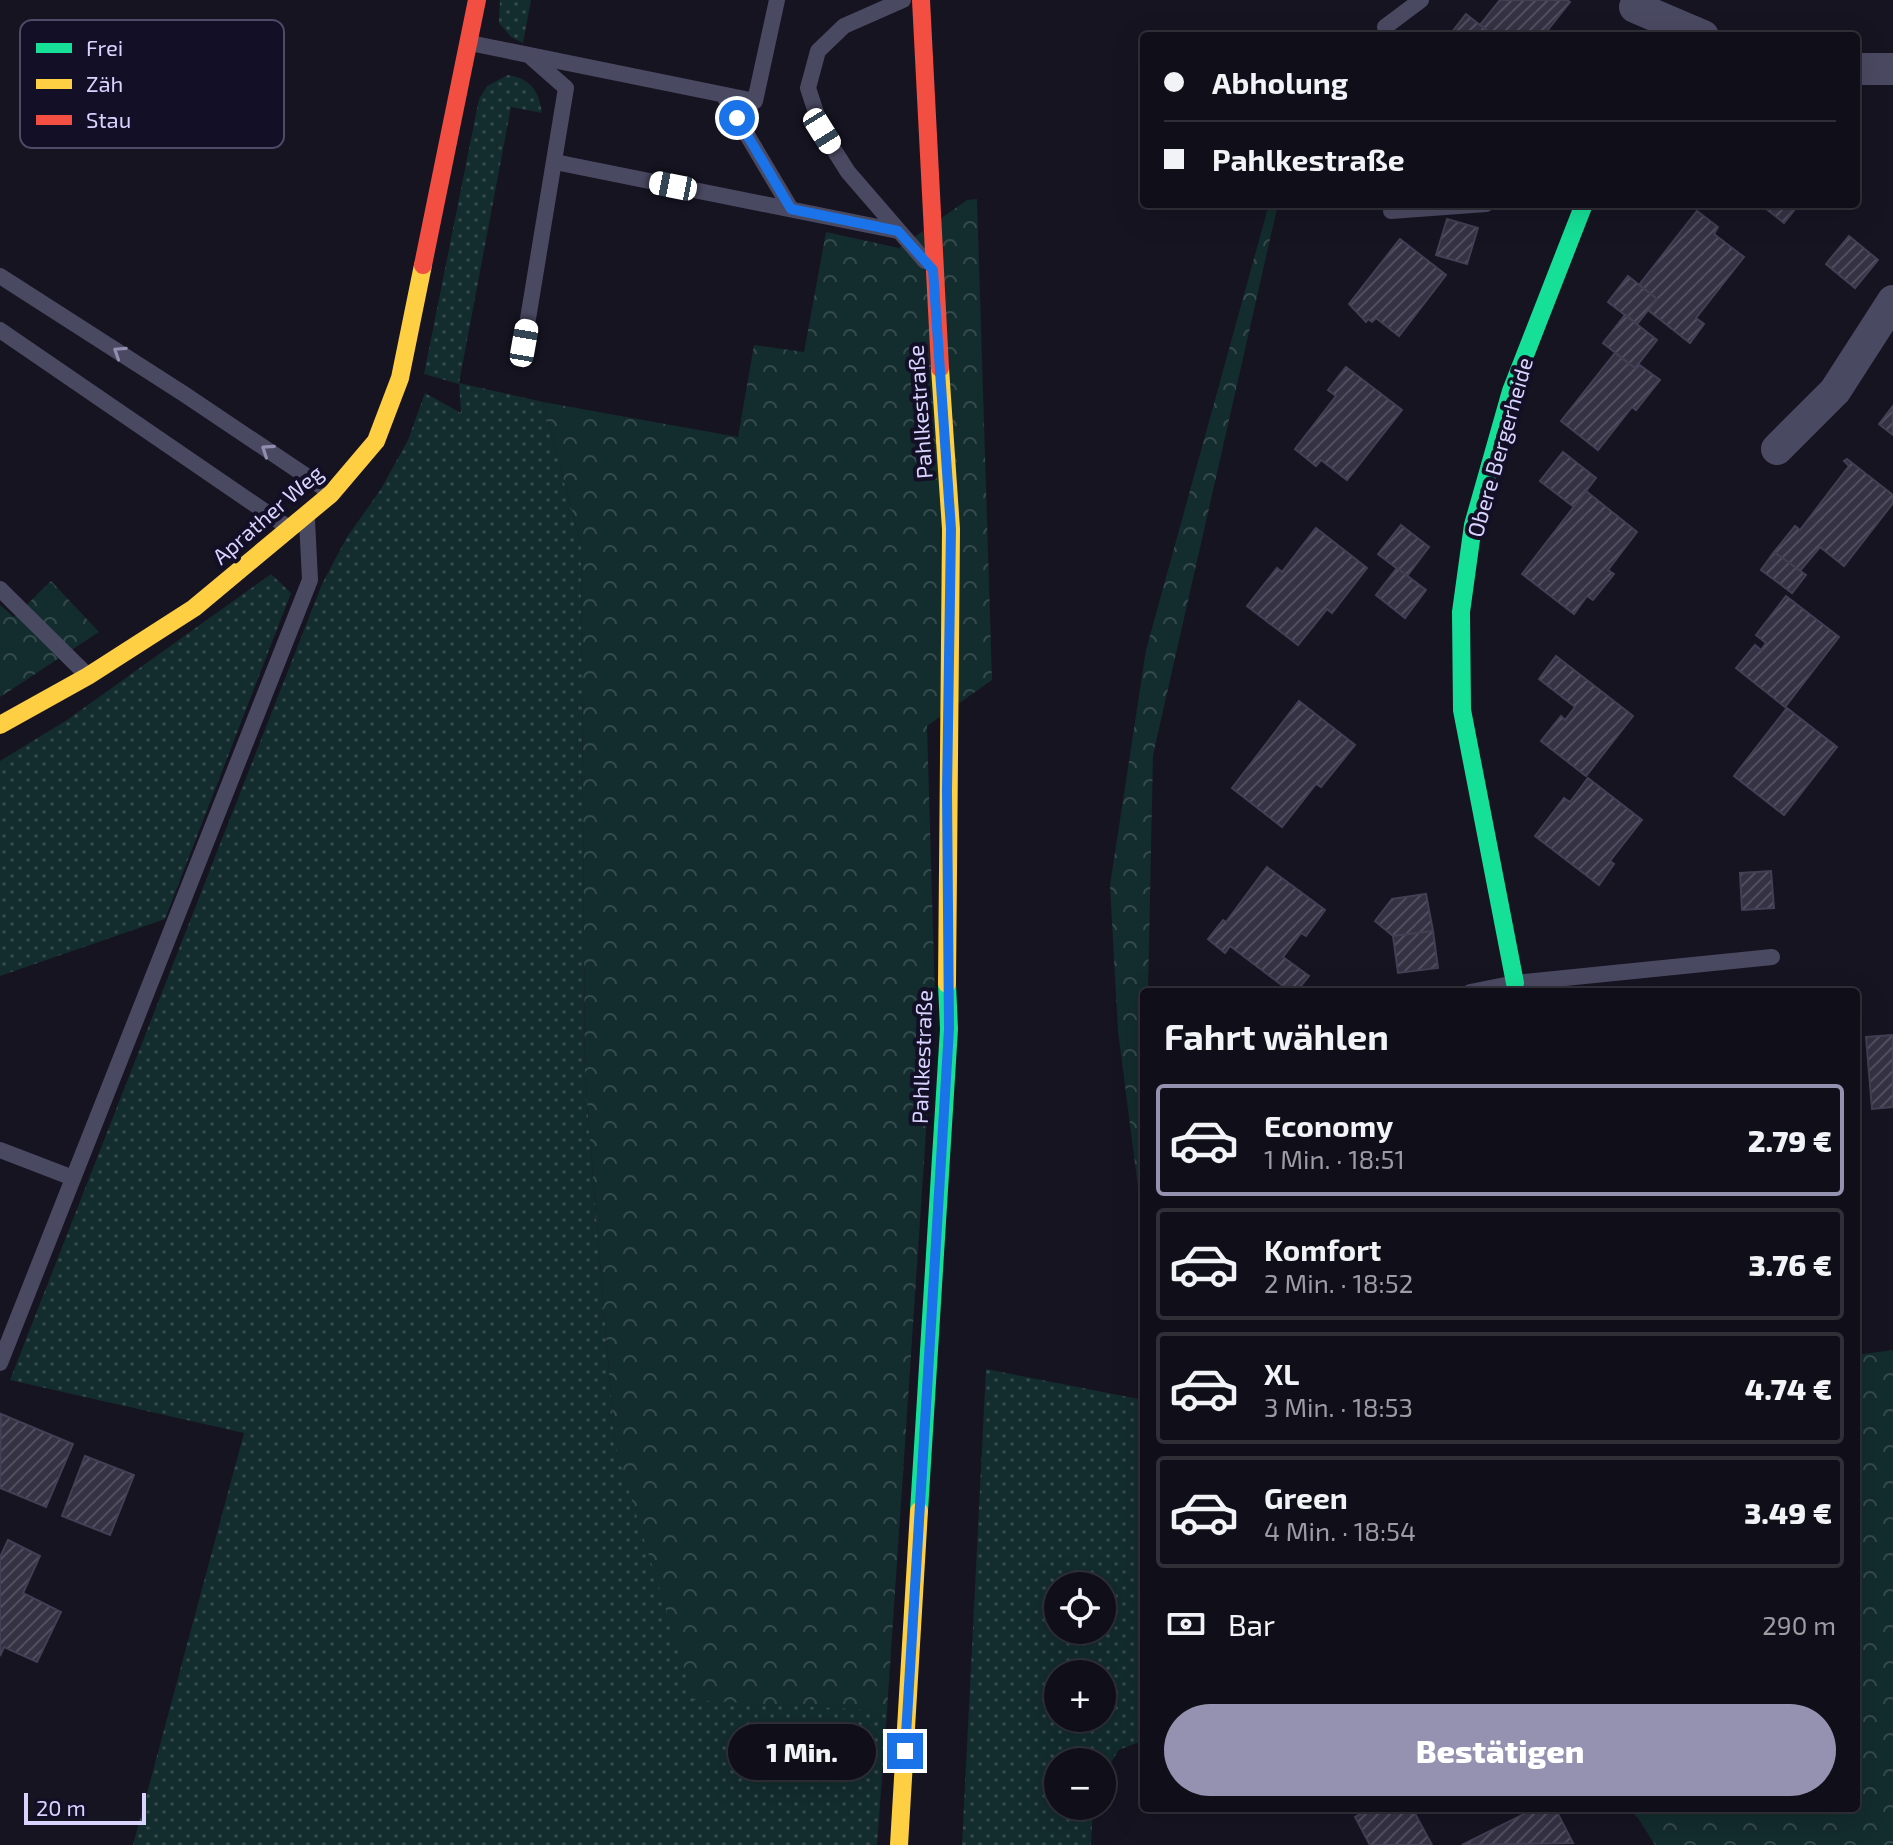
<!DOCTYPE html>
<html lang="de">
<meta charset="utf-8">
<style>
:root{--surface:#100f19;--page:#191822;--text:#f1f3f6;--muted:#9c9ca2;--line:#302f38;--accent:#9591b1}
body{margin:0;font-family:"Exo 2",sans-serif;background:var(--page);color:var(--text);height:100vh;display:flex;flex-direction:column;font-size:30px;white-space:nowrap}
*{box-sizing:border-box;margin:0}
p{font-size:26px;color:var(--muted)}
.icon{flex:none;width:44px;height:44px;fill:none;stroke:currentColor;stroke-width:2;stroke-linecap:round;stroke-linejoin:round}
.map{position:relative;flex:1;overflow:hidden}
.drawer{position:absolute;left:1140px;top:988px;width:720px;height:824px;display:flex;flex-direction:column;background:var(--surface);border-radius:8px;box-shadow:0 8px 32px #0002,0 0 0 2px var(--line)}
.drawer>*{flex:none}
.guide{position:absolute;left:1140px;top:32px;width:720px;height:176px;border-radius:8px;box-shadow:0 8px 32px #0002,0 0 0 2px var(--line);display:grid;align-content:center;height:176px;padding:0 24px;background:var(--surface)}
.fabs{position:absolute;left:1044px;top:1572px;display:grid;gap:16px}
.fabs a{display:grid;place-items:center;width:72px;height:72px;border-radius:50%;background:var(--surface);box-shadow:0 8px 32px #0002,0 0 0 2px var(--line);font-size:40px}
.scale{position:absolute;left:24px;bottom:20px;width:122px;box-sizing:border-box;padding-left:8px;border:4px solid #d9d4ff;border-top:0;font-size:22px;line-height:28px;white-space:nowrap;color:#d9d4ff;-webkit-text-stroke:6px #130f26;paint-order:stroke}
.end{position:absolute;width:36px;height:36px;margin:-18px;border:10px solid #1a73e8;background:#fff;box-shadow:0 0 0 4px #fff}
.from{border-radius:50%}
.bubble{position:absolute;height:56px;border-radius:28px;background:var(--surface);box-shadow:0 8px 32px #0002,0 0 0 2px var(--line);font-size:26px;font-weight:800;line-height:56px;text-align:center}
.car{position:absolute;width:24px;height:48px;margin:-24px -12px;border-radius:10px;box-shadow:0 0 6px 2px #0007;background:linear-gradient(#fff 24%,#345 0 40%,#fff 0 76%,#345 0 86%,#fff 0)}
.guide b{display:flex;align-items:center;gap:28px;height:76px;font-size:30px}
.guide b+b{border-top:2px solid var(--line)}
.guide i{width:20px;height:20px;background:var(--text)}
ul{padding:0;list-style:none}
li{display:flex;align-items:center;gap:24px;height:112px;margin:0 16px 12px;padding:0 8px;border:4px solid var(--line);border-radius:8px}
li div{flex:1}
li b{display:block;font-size:30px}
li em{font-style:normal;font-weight:800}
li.current{border-color:var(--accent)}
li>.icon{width:72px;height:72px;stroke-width:1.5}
h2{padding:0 24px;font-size:36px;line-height:96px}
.pay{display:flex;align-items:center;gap:20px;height:88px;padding:0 24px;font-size:30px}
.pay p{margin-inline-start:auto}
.button{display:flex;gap:16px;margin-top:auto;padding:16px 24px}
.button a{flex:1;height:92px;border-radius:48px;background:var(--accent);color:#fff;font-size:32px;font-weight:800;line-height:92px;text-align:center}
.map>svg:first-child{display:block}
.grass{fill:url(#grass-dots);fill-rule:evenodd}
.forest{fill:url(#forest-crowns)}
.building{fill:url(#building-hatch);stroke:#433f54;stroke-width:2}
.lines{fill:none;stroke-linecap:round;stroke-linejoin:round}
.lane{stroke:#4a4962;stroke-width:16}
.street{stroke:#4a4962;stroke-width:32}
.fast{stroke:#16e098;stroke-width:18}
.slow{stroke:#ffcf43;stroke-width:18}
.jam{stroke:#f24e42;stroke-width:18}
.oneway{stroke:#928eb0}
.route{stroke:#1a73e8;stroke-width:10}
.labels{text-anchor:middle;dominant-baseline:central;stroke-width:8;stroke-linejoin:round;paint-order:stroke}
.street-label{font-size:22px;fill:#d9d4ff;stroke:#130f26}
.key{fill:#130f26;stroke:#4e4a67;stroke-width:2}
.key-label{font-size:22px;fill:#d9d4ff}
</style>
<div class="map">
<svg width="1893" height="1845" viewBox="0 0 1893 1845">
<defs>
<pattern id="grass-dots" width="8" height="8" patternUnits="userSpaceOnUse" patternTransform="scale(2)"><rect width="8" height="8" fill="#132c2d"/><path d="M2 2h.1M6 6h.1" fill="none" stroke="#354a4c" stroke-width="1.8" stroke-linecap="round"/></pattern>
<pattern id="forest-crowns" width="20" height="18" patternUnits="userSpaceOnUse" patternTransform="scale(2)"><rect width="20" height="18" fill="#132c2d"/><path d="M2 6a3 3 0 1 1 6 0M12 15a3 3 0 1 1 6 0" fill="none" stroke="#354a4c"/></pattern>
<pattern id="building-hatch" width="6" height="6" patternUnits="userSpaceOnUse" patternTransform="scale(2)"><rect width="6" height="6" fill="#343243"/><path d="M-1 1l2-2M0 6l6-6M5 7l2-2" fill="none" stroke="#514f5f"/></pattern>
</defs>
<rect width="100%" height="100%" fill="#161421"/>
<g class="grass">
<path d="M500,0H531L523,43L511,37L499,23Z"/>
<path d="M508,75C531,79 539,91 542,113L511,107L459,383L543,402L581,545L585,1077L615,1446L887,1711L877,1845H133L244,1433L10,1380L322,584L347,537L381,489L408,440L425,393L461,413L459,384L424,374L479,99L487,86Z"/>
<path d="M271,574L291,593L165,919L0,976V761L67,720Z"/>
<path d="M986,1369L1144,1400V1740L1119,1750L1102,1776V1762H1058V1806H1093L1091,1845H962ZM1058,1586H1102V1630H1058ZM1102,1674V1718H1058V1674Z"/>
</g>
<g class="forest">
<path d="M977,199L992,680L927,726L935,998L887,1711L694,1700L615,1446L585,1077L581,545L543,402L738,437L754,345L804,352L826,232L899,248L967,200Z"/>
<path d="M1269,204H1278L1153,755L1148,992H1144V1234L1118,1031L1110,885L1146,650Z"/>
<path d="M51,581L99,632L0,697V605L14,617Z"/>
<path d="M1893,1350V1845H1655L1638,1818L1627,1808H1856V1355Z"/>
</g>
<g class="building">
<path d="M1500,0H1567L1570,2L1543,36H1494L1480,25Z"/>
<path d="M1466,14L1494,36H1449Z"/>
<path d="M1760,204H1799L1784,223Z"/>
<path d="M1697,211L1718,227L1714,234L1744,257L1696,318L1704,324L1690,343L1648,310L1657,299L1639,285Z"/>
<path d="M1447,219L1478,228L1467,264L1436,255Z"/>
<path d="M1849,236L1878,260L1855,288L1826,264Z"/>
<path d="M1400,239L1446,275L1399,336L1376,318L1372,322L1368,319L1366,322L1349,304Z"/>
<path d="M1628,276L1657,299L1637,324L1608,302Z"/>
<path d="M1625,315L1657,340L1635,368L1603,343Z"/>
<path d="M1615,353L1635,368L1638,364L1660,380L1636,410L1632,407L1598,450L1561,421Z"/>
<path d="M1346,367L1402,410L1347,480L1321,460L1316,466L1295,449L1336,396L1328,390Z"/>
<path d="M1893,406V435L1879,424Z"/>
<path d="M1563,452L1596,478L1574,507L1540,481Z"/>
<path d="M1847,459L1893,495V503L1844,566L1820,547L1800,571L1774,552L1795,526L1800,530L1849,466L1844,461Z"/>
<path d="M1586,491L1637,532L1608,570L1614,574L1593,600L1587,596L1574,614L1522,574Z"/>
<path d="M1401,525L1429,547L1407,576L1378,554Z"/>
<path d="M1316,528L1367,568L1332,613L1327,609L1298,645L1247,606L1277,568L1282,572Z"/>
<path d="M1774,552L1806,575L1792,593L1761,570Z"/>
<path d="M1397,568L1426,590L1405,618L1376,595Z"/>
<path d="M1786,596L1839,637L1785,707L1736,668L1755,645L1761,650L1766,643L1756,635Z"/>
<path d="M1556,656L1633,716L1586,776L1541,741L1561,716L1565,720L1575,707L1539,679Z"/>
<path d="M1299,701L1355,745L1321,787L1316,784L1282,827L1232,788Z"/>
<path d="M1787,708L1837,747L1784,815L1734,776Z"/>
<path d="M1588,778L1642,820L1610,861L1614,864L1599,885L1535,836L1564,798L1570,802Z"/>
<path d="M1267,867L1325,910L1306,936L1301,933L1283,957L1309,976L1296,992H1291L1230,946L1225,953L1208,939L1223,920L1226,922Z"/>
<path d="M1771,871L1774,908L1742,910L1740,873Z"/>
<path d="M1426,894L1433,931L1393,936L1375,921L1392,899Z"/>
<path d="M1433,931L1438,968L1398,973L1393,936Z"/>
<path d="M1893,1035V1107L1872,1109L1866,1037Z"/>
<path d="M1,1414L73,1444L46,1507L0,1488Z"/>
<path d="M85,1456L134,1475L110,1535L62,1516Z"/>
<path d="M8,1540L40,1556L23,1593L61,1612L37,1662L4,1647L0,1656V1557Z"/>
<path d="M1372,1808H1412L1432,1845H1370L1355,1817Z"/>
<path d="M1536,1808H1555L1573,1843L1462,1845Z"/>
</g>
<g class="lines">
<g class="lane">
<path d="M903,0L844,26L818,51L808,88L822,131L848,172L925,261"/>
<path d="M1385,27L1421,0"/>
<path d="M470,43L755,101L777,0"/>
<path d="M724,96L791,209"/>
<path d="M555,162L898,231"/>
<path d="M1391,211L1486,204"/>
<path d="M0,276L184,394L330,492"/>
<path d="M0,330L289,528"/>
<path d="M524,343L566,88L532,58"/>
<path d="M0,589L87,675"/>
<path d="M1470,992L1515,983L1772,957"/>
<path d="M0,1150L73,1178"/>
<path d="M0,1363L310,580L307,520"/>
</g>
<g class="street">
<path d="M1635,7L1703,36"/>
<path d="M1856,69H1893"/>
<path d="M1777,449L1835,391L1893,301"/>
</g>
<g class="fast">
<path d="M1515,983L1462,710L1461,612L1473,525L1511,391L1584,204"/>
<path d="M919,1511L949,1029L947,984"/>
</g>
<g class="slow">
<path d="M940,368L951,529L947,984"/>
<path d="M0,725L88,676L194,608L331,494L376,441L400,378L423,265"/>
<path d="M899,1845L919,1511"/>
</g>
<g class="jam">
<path d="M921,0L940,368"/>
<path d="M423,265L477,0"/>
</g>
</g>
<defs><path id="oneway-chevron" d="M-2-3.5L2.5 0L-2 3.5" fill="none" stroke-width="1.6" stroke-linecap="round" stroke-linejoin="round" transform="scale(2)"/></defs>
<g class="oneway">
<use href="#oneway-chevron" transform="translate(119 352) rotate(-147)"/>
<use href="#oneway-chevron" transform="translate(267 450) rotate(-146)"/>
</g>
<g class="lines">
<path class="route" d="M737,118L791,209L898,231L933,270L951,529L947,791L949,1029L905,1751"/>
</g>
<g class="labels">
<g class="street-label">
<text transform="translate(919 412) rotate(-94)">Pahlkestraße</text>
<text transform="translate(1499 447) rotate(-74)">Obere Bergerheide</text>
<text transform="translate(267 514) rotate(-41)">Aprather Weg</text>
<text transform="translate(921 1057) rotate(-88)">Pahlkestraße</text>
</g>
</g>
<rect x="20" y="20" width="264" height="128" rx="12" class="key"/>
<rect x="36" y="43" width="36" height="10" fill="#16e098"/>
<rect x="36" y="79" width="36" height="10" fill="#ffcf43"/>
<rect x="36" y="115" width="36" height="10" fill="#f24e42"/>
<g class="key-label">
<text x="86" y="56">Frei</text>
<text x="86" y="92">Zäh</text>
<text x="86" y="128">Stau</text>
</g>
</svg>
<div class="fabs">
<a><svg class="icon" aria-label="locate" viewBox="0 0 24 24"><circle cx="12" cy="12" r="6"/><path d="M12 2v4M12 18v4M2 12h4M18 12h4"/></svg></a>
<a>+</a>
<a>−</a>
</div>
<div class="scale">20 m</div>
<i class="end from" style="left:737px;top:118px"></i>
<i class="end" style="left:905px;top:1751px"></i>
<div class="bubble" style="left:728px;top:1724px;width:148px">1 Min.</div>
<i class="car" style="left:822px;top:131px;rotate:148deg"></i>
<i class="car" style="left:673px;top:186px;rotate:281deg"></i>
<i class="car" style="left:524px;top:343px;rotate:10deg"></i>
<div class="guide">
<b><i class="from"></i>Abholung</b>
<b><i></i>Pahlkestraße</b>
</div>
<section class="drawer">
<h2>Fahrt wählen</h2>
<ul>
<li class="current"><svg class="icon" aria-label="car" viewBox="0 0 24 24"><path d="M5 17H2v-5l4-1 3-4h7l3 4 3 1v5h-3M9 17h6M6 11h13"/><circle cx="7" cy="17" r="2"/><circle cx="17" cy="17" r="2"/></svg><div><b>Economy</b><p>1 Min. · 18:51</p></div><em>2.79 €</em></li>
<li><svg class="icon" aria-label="car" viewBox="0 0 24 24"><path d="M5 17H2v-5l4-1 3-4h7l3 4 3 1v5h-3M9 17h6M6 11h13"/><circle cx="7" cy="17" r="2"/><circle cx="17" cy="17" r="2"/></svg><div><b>Komfort</b><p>2 Min. · 18:52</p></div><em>3.76 €</em></li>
<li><svg class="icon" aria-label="car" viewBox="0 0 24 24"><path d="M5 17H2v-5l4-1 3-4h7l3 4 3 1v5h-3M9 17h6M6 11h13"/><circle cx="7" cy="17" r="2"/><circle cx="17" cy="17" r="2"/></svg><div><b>XL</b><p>3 Min. · 18:53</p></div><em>4.74 €</em></li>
<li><svg class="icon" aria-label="car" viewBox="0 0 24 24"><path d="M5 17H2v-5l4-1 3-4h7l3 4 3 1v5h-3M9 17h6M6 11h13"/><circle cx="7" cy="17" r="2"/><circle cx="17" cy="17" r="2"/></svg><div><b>Green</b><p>4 Min. · 18:54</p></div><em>3.49 €</em></li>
</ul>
<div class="pay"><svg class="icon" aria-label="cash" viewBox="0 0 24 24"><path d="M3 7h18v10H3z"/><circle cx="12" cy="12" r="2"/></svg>Bar<p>290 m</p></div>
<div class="button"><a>Bestätigen</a></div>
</section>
</div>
